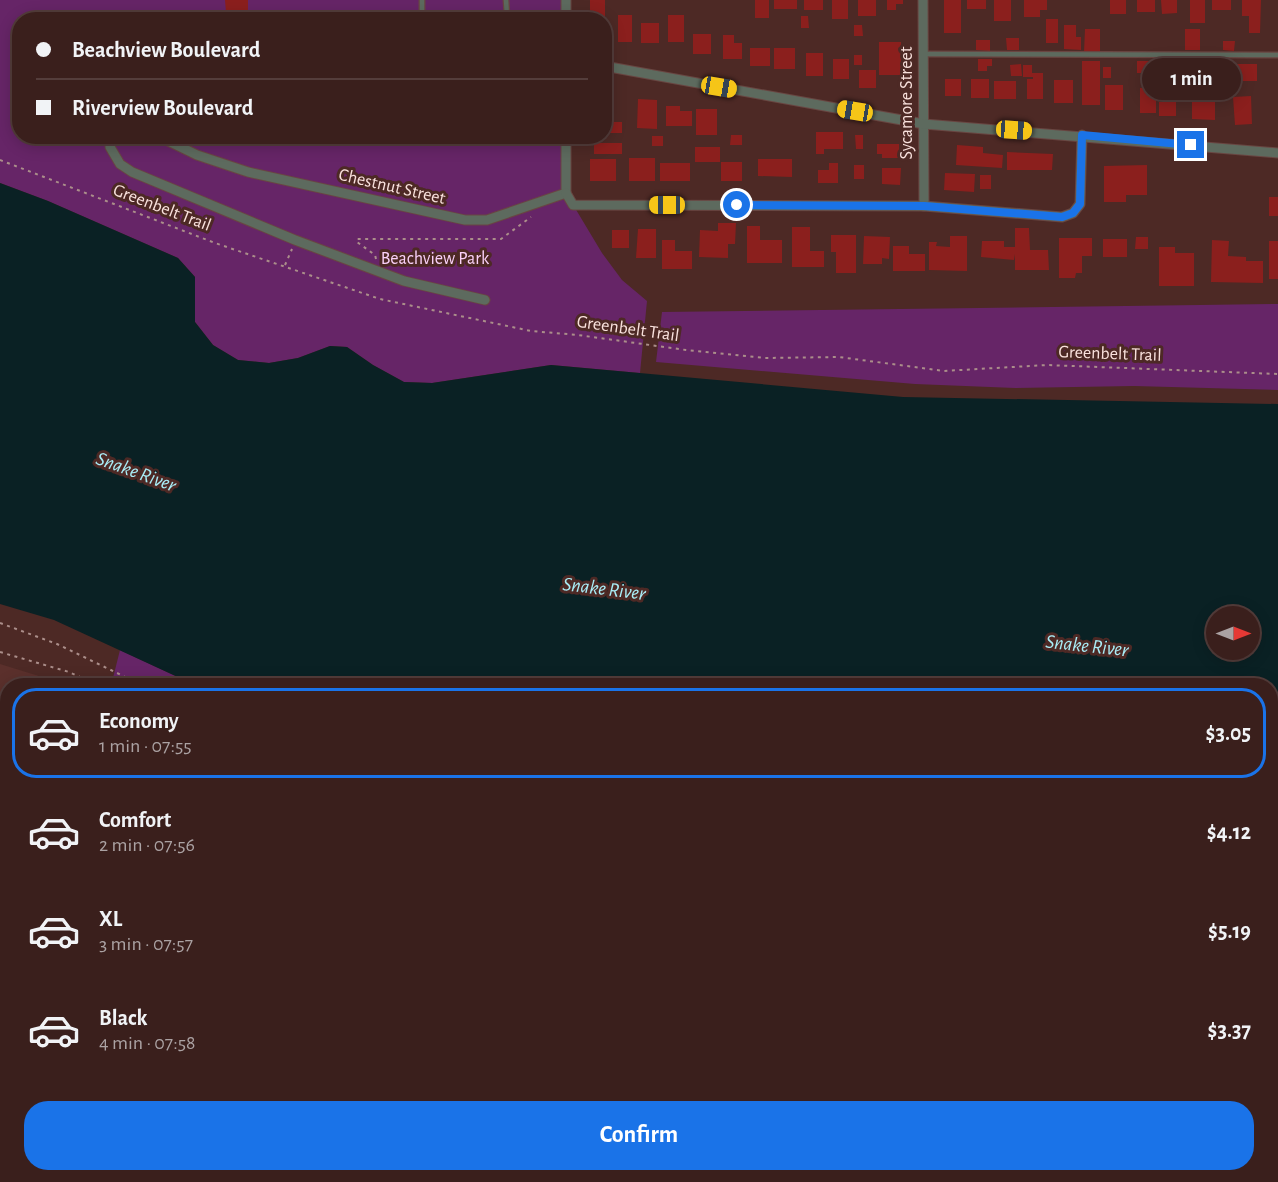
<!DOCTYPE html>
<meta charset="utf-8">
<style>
:root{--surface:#3a1f1c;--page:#412725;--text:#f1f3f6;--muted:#aba2a3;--line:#543d3b;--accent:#1a73e8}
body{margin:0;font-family:"Alegreya Sans",sans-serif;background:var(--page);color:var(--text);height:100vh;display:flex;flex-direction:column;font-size:22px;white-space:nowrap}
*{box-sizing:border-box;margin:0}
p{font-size:20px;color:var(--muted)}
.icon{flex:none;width:33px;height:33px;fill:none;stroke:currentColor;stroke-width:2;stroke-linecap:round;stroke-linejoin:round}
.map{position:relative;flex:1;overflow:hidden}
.drawer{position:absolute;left:0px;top:678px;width:1278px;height:504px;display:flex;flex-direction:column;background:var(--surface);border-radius:24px 24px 0 0;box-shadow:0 3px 15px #0003,0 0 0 2px var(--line)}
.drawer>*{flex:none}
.hud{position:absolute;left:12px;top:12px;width:600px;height:132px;border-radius:24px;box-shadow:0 3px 15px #0003,0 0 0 2px var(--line);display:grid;align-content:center;height:132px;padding:0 24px;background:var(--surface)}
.needle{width:39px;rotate:90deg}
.fabs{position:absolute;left:1206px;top:606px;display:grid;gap:12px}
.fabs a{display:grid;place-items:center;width:54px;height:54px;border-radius:50%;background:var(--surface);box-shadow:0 3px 15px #0003,0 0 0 2px var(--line);font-size:30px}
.end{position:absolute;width:27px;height:27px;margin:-14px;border:8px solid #1a73e8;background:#fff;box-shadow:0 0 0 3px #fff}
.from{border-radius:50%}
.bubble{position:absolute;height:42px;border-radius:21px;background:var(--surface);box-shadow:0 3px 15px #0003,0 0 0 2px var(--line);font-size:20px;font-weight:600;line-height:42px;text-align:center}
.car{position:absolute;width:18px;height:36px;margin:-18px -9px;border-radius:8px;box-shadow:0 0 4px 2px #0007;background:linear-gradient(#f5c518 24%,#345 0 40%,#f5c518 0 76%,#345 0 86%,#f5c518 0)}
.hud b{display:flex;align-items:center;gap:21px;height:57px;font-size:22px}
.hud b+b{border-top:2px solid var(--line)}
.hud i{width:15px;height:15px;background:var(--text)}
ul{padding:10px 0 0;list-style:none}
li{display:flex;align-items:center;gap:18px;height:90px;margin:0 12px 9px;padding:0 12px;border:3px solid transparent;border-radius:24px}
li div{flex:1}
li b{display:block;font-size:22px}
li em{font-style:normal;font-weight:600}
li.current{border-color:var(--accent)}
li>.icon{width:54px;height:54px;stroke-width:1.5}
.cta{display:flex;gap:12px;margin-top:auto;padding:12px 24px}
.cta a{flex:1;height:69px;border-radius:24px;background:var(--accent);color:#fff;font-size:24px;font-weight:600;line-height:69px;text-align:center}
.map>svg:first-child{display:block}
.built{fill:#5b302c}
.green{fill:#662567}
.water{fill:#0a2124;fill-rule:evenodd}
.building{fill:#8b1f1d}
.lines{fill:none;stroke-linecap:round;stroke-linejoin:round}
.service-casing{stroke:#694642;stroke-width:7}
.minor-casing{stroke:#694642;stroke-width:11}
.secondary-casing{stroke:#694642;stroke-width:16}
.path{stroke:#ab8e8a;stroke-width:2;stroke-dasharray:3 4.5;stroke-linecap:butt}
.service{stroke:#5d6a5e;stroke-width:4.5}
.minor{stroke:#5d6a5e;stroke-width:9}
.secondary{stroke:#738875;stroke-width:14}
.route{stroke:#1a73e8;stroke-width:8}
.labels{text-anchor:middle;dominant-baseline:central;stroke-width:6;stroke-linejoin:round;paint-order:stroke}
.street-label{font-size:18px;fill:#f9e1dd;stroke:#4d2925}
.park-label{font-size:18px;fill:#fad1f9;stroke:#4d2925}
.water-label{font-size:20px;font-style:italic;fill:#a9eef7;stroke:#4d2925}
</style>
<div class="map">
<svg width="1278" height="1182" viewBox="0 0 1278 1182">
<rect width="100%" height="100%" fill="#4d2925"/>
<g class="built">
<path d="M0,664L68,685L8,686L7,915H0Z"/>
<path d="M1270,996H1278V1153H1271Z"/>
</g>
<g class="green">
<path d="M0,0H566V20H20V136L566,137V193L602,253L622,280L647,301L640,373L551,365L432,383L404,382L373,365L347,347L330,346L298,358L269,363L238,360L213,345L195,322V277L178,258L48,201L0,183Z"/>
<path d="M1278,304V390L1134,386L1015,388L915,384L656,362L662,312Z"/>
<path d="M120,650L195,685L111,686Z"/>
<path d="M1271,812H1278V983L1270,982Z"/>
<path d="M0,826L7,828V913L0,911Z"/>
</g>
<path class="water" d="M0,183L48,201L178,258L195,277V322L213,345L238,360L269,363L298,358L330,346L347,347L373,365L404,382L432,383L551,365L903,397L1278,404V812H1271L1270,686L195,685L54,620L0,604ZM1216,616H1250V650H1216Z"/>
<g class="building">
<path d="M225,0H248V12H226Z"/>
<rect x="590" y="0" width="15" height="18"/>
<rect x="755" y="0" width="14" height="18"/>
<rect x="774" y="0" width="23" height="9"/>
<rect x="804" y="0" width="19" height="10"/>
<rect x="832" y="0" width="16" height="19"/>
<rect x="858" y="0" width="18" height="16"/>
<path d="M887,0H903V4H896V10H887Z"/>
<rect x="944" y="0" width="17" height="33"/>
<rect x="967" y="0" width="19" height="9"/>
<rect x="994" y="0" width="17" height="21"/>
<path d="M1024,0H1047V10H1040V17H1024Z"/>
<rect x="1110" y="0" width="16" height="14"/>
<rect x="1137" y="0" width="18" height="12"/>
<path d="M1161,0H1177V13L1162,14Z"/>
<rect x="1190" y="0" width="15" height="23"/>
<rect x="1212" y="0" width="19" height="10"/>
<path d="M1242,0H1261L1260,33H1249V16H1242Z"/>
<rect x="618" y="15" width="14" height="27"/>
<rect x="668" y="15" width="16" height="27"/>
<path d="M801,16H808L809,28H801Z"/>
<rect x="1046" y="19" width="12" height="24"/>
<rect x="641" y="23" width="18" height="20"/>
<path d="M854,25H862L863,36H854Z"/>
<path d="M1064,25H1076V37H1081V50L1064,49Z"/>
<path d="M1085,29H1100V52H1084Z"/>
<rect x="1185" y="29" width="15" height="21"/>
<rect x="693" y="34" width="18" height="20"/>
<path d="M723,35H734V43H742V59H723Z"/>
<path d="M1006,38H1019V50H1007Z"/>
<path d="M976,40H990V51L976,50Z"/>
<path d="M1223,41H1235L1234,51L1223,50Z"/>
<rect x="879" y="42" width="22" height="33"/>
<rect x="750" y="48" width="20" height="18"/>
<rect x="774" y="48" width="21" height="21"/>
<rect x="806" y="53" width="17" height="23"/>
<rect x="854" y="55" width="8" height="10"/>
<rect x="833" y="59" width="16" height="20"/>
<path d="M978,59H992V66H987V71H978Z"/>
<rect x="1082" y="61" width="18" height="44"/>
<path d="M1137,61H1156V79H1144V73H1137Z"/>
<path d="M1202,61L1203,80H1191V62Z"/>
<path d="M1021,64L1022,76H1011L1010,65Z"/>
<rect x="1233" y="64" width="24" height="17"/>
<path d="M1023,65H1032V73H1043V99H1027V79H1033V77H1023Z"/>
<rect x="1103" y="67" width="8" height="11"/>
<rect x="859" y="70" width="17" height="18"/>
<rect x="1164" y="78" width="17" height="21"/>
<rect x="945" y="79" width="16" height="17"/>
<rect x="971" y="79" width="18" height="19"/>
<rect x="1054" y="80" width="19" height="23"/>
<rect x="994" y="81" width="22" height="18"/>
<rect x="1105" y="85" width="18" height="25"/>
<rect x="1140" y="88" width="16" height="25"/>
<path d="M1192,90H1215V120L1192,119Z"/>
<path d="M604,93H614V122H622V133H608V123H604Z"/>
<path d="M1251,96L1252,124L1235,125L1233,97Z"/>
<path d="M638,99L657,100V129L637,128Z"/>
<rect x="1159" y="102" width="17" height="14"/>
<path d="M666,106H680V111H692V126H666Z"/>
<rect x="696" y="109" width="21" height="26"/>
<path d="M816,132H843V149H824V154H816Z"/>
<path d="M731,135H742V145H730Z"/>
<path d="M855,135H863V149H856Z"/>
<rect x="652" y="136" width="11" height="10"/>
<rect x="594" y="143" width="28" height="11"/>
<path d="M877,144H899V158H882V154H877Z"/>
<path d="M957,145L983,147V153L1003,155L1002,168L956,165Z"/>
<rect x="695" y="147" width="25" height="15"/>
<path d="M1007,152L1053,154L1052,170H1007Z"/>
<rect x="629" y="158" width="26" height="23"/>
<rect x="590" y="159" width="26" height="22"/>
<path d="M758,159H792V177L758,176Z"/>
<rect x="721" y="162" width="21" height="19"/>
<rect x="660" y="163" width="30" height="18"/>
<path d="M829,163H838V183H818V170H829Z"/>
<rect x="854" y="165" width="10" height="14"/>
<path d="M1147,165V195H1126V202H1104V166Z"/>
<path d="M882,168H901L900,185L882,184Z"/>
<path d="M945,173L975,174L974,192L944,190Z"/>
<rect x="980" y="175" width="11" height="14"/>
<rect x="1269" y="197" width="9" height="19"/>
<path d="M718,223H736L735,244H728V258L699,257L700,230L718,231Z"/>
<path d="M747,226H760V240H782V263H747Z"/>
<path d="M792,227H810V251H824V267H792Z"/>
<path d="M1015,228H1029L1030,250H1048L1049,270H1015V254L1014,260L981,257L982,241H1004V247H1015Z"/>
<path d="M638,229H656V258H636Z"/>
<rect x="612" y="230" width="17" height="18"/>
<path d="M831,235H856V273H836V252H831Z"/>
<path d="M864,236L890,237L889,259L882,258V264H863Z"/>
<path d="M950,236H967V271L929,270V242H937L936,246L950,247Z"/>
<path d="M1136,237H1148V249H1135Z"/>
<path d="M1059,238H1092V256H1082V273H1076L1075,278H1059Z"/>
<rect x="1103" y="239" width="24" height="18"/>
<path d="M662,240H675V251H692V269H662Z"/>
<path d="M1212,240L1229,241L1228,256L1246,257V261H1263V283L1211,282Z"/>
<rect x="1269" y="241" width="9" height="38"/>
<path d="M893,246H909V254H925V271H893Z"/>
<path d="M1159,247H1175V253H1194V286H1159Z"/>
</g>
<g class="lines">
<defs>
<g id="service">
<path d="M422,0V18"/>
<path d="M506,0L507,16"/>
<path d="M422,16H507V20"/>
<path d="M924,54L1278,55"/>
<path d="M0,736L8,737"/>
<path d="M0,817L8,818"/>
</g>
<g id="minor">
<path d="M566,0V20"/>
<path d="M923,0L924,206"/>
<path d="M604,66L924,124L1278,153"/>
<path d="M113,136L110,147L120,164L132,172L295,240L404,281L485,300"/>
<path d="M158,136L197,155L248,172L465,220H487L566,193V136"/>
<path d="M566,193L573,205L924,206L1062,217L1073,213L1080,204L1082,135"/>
<path d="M0,1044L8,1045"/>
<path d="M0,1164L8,1166"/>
<path d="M30,1174L55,1182"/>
<path d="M253,1174V1182"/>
</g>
<g id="secondary">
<path d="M0,915H8"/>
<path d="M1270,996L1278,997"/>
</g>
</defs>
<use href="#service" class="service-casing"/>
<use href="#minor" class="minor-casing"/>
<use href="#secondary" class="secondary-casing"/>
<g class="path">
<path d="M0,160L215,243L380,299L531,331L578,335L686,350L765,358L839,357L944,371L1047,365L1278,374"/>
<path d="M376,259L375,255L357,242V239H501L531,217"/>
<path d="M285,265L292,249"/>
<path d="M0,623L57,644L144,686"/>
<path d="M0,652L69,672L99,686"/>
<path d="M1270,831H1278"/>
<path d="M1270,955L1278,956"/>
</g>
<use href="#service" class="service"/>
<use href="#minor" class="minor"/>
<use href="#secondary" class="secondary"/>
</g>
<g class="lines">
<path class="route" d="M737,205L924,206L1062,217L1073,213L1080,204L1082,135L1191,145"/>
</g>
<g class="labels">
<g class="street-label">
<text transform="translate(907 103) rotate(-90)">Sycamore Street</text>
<text transform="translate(392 187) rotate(13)">Chestnut Street</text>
<text transform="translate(162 208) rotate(21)">Greenbelt Trail</text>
<text transform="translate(628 329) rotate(8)">Greenbelt Trail</text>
<text transform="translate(1110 354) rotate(2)">Greenbelt Trail</text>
</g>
<g class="park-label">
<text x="435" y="259">Beachview Park</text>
</g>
<g class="water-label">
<text transform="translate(136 472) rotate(20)">Snake River</text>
<text transform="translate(604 589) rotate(7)">Snake River</text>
<text transform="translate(1087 646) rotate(6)">Snake River</text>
</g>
</g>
</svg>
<div class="fabs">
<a><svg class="needle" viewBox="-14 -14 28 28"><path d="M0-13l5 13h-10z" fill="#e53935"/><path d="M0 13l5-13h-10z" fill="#aba2a3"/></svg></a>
</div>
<i class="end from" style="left:737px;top:205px"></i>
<i class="end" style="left:1191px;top:145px"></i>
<div class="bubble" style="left:1142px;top:58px;width:99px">1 min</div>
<i class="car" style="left:719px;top:87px;rotate:100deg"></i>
<i class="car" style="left:855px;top:111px;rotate:280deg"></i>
<i class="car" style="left:1014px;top:130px;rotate:94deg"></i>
<i class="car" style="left:667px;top:205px;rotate:270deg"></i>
<div class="hud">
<b><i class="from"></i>Beachview Boulevard</b>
<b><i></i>Riverview Boulevard</b>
</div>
<section class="drawer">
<ul>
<li class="current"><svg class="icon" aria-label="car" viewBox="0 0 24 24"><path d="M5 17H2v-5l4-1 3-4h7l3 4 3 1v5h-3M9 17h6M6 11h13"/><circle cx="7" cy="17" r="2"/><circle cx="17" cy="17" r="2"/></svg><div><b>Economy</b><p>1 min · 07:55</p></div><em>$3.05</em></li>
<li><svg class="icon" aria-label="car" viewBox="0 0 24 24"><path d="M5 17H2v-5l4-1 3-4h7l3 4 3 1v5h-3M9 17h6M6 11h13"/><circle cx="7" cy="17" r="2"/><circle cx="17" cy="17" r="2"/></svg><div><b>Comfort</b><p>2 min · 07:56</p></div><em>$4.12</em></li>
<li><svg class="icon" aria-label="car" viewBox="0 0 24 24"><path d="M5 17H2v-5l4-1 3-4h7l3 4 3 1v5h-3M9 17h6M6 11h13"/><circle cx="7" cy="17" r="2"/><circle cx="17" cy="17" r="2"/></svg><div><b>XL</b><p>3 min · 07:57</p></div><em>$5.19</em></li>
<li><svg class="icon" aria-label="car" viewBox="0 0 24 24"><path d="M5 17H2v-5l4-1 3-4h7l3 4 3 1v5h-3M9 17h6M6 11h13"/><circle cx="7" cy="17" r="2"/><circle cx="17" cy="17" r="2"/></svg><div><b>Black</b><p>4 min · 07:58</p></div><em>$3.37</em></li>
</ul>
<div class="cta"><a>Confirm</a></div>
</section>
</div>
